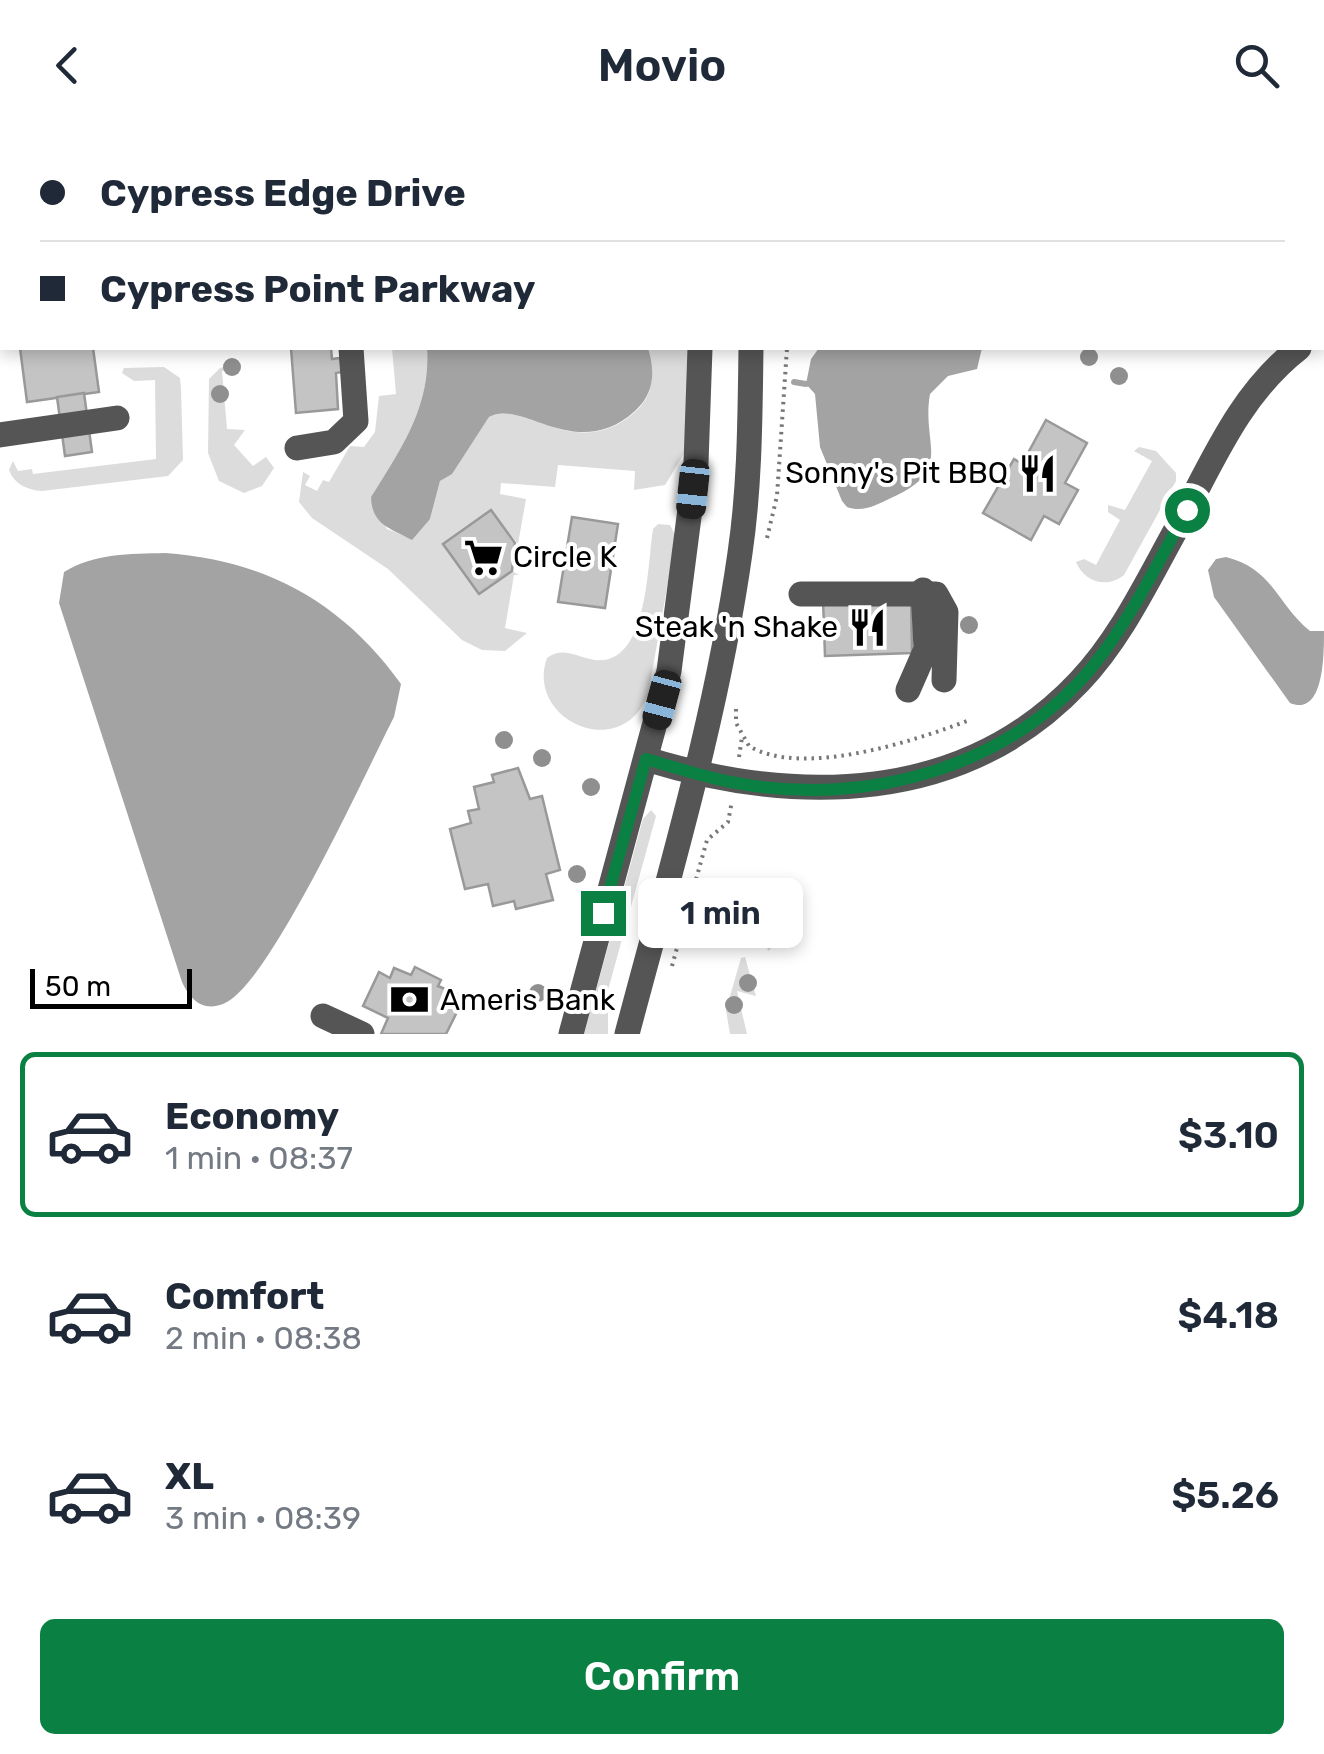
<!DOCTYPE html>
<meta charset="utf-8">
<style>
:root{--surface:#fff;--page:#f6f6f7;--text:#1f2937;--muted:#747a83;--line:#e0e1e3;--accent:#0b8043}
body{margin:0;font-family:Rubik,sans-serif;background:var(--page);color:var(--text);height:100vh;display:flex;flex-direction:column;font-size:38px;white-space:nowrap}
*{box-sizing:border-box;margin:0}
p{font-size:32px;color:var(--muted)}
.icon{flex:none;width:55px;height:55px;fill:none;stroke:currentColor;stroke-width:2;stroke-linecap:round;stroke-linejoin:round}
.map{position:relative;height:904px;overflow:hidden}
.sheet{display:flex;flex-direction:column;background:var(--surface);flex:1}
.sheet>*{flex:none}
.top-card{position:absolute;left:0px;top:0px;width:1325px;height:220px;box-shadow:0 5px 15px #0003;display:grid;align-content:center;height:220px;padding:0 40px;background:var(--surface)}
.scale{position:absolute;left:30px;bottom:25px;width:162px;box-sizing:border-box;padding-left:10px;border:5px solid #000;border-top:0;font-size:28px;line-height:35px;white-space:nowrap;color:#000;-webkit-text-stroke:8px #fff;paint-order:stroke}
.end{position:absolute;width:45px;height:45px;margin:-22px;border:12px solid #0b8043;background:#fff;box-shadow:0 0 0 5px #fff}
.from{border-radius:50%}
.bubble{position:absolute;height:70px;border-radius:15px;background:var(--surface);box-shadow:0 5px 15px #0003;font-size:32px;font-weight:600;line-height:70px;text-align:center}
.car{position:absolute;width:30px;height:60px;margin:-30px -15px;border-radius:12px;box-shadow:0 0 8px 2px #0007;background:linear-gradient(#222 24%,#8ab4d8 0 40%,#222 0 76%,#8ab4d8 0 86%,#222 0)}
.top-card b{display:flex;align-items:center;gap:35px;height:95px;font-size:38px}
.top-card b+b{border-top:2px solid var(--line)}
.top-card i{width:25px;height:25px;background:var(--text)}
ul{padding:18px 0 0;list-style:none}
li{display:flex;align-items:center;gap:30px;height:165px;margin:0 20px 15px;padding:0 20px;border:5px solid transparent;border-radius:15px}
li div{flex:1}
li b{display:block;font-size:38px}
li em{font-style:normal;font-weight:600}
li.current{border-color:var(--accent)}
li>.icon{width:90px;height:90px;stroke-width:1.5}
.cta{display:flex;gap:20px;margin-top:auto;padding:20px 40px}
.cta a{flex:1;height:115px;border-radius:15px;background:var(--accent);color:#fff;font-size:40px;font-weight:600;line-height:115px;text-align:center}
header{display:flex;justify-content:space-between;align-items:center;height:130px;padding:0 40px;background:var(--surface);font-size:45px;font-weight:600}
.map>svg:first-child{display:block}
.green{fill:#dcdcdc}
.water{fill:#a3a3a3}
.lines{fill:none;stroke-linecap:round;stroke-linejoin:round}
.stream{stroke:#a3a3a3;stroke-width:6}
.building{fill:#c4c4c4;stroke:#999;stroke-width:2.5}
.major-casing{stroke:#dbdbdb;stroke-width:30}
.path{stroke:#777;stroke-width:4;stroke-dasharray:2.5 5;stroke-linecap:butt}
.minor{stroke:#555;stroke-width:25}
.major{stroke:#000;stroke-width:25}
.tree{fill:#8f8f8f}
.route{stroke:#0b8043;stroke-width:12}
.labels{text-anchor:middle;dominant-baseline:central;stroke-width:8;stroke-linejoin:round;paint-order:stroke}
.poi-label{font-size:30px;fill:#000;stroke:#fff;text-anchor:end}
</style>
<header><svg class="icon" aria-label="back" viewBox="0 0 24 24"><path d="M15 5l-7 7 7 7"/></svg>Movio<svg class="icon" aria-label="search" viewBox="0 0 24 24"><circle cx="10" cy="10" r="6"/><path d="M15 15l6 6"/></svg></header>
<div class="map">
<svg width="1324" height="904" viewBox="0 0 1324 904">
<rect width="100%" height="100%" fill="#fff"/>
<g class="green">
<path d="M218,0H619L628,2H175Z"/>
<path d="M392,218H427C431,276 401,319 371,367L387,399L405,406L430,389L440,351L452,343L489,287C521,268 576,334 635,282C656,263 653,243 648,218H690L685,322L665,355L634,360L635,341L558,335L555,357L501,353L500,364L526,369L518,414L491,380L443,414L478,464L512,441L519,445H514L505,498L527,503L505,521L482,520L462,510L388,439L312,388L299,372L303,342L310,346L305,355L317,361L323,350L329,352L350,316L364,317L375,302L379,266L396,264Z"/>
<path d="M236,233L239,239L222,241L227,299L245,300L234,315L253,336L266,327L274,338L262,356L244,363L219,351L208,323L209,249L220,238Z"/>
<path d="M164,237L180,248L181,259L183,330L168,346L42,361C27,360 14,354 9,340L13,331L18,341L32,339L33,344L156,329L155,250L134,251L122,243L124,238Z"/>
<path d="M1139,317L1156,321L1176,343V351L1124,445C1107,459 1084,452 1076,432L1084,429L1096,435L1120,390L1108,382V375L1125,380L1152,331L1134,321Z"/>
<path d="M658,394L670,395L676,407L648,565C620,634 525,589 547,528C561,517 574,525 590,529C648,543 647,436 653,399Z"/>
<path d="M651,680L656,686L608,860V904H584L643,689Z"/>
<path d="M767,766L785,767L792,774L777,788L782,809L768,821L757,776L758,770Z"/>
<path d="M745,827L756,866L737,861L747,904H730L726,880L741,828Z"/>
</g>
<g class="water">
<path d="M427,218H648C655,241 655,263 635,281C576,334 522,268 489,287L452,344L440,351L430,389L412,410C390,398 372,395 371,367C401,319 431,276 427,218Z"/>
<path d="M819,218H982L977,239L948,246L930,264C921,315 955,340 891,368C876,375 863,383 847,377L842,371L820,317L815,264L806,254L811,229Z"/>
<path d="M165,423C265,430 342,472 401,554L394,587C368,637 268,859 223,874C202,882 190,869 182,852L59,473L64,442C95,423 129,424 165,423Z"/>
<path d="M1226,427C1274,439 1277,475 1310,501H1324C1324,526 1324,587 1290,573L1214,467L1208,440L1216,429Z"/>
</g>
<g class="lines">
<path class="stream" d="M794,252L806,254"/>
</g>
<g class="building">
<path d="M20,218H93L99,262L27,272Z"/>
<path d="M291,218H331L332,229L340,228L342,242L336,243L338,279L296,283Z"/>
<path d="M84,263L92,322L65,326L57,267Z"/>
<path d="M1046,290L1087,313L1065,353L1078,360L1059,394L1044,386L1031,410L983,383L1014,329L1022,334Z"/>
<path d="M491,380L515,413L512,441L479,464L443,414Z"/>
<path d="M572,387L618,394L605,478L558,472Z"/>
<path d="M911,468L912,523L825,526L823,470Z"/>
<path d="M518,638L530,669L542,666L560,740L546,744L553,770L516,779L514,771L493,776L488,754L465,759L450,699L471,693L468,681L479,679L474,657L494,652L492,645Z"/>
<path d="M415,837L441,850L438,856L457,864L452,875L459,878L446,904H381L388,888L363,876L379,842L390,848L394,838L411,845Z"/>
</g>
<g class="lines">
<defs>
<g id="major">
<path d="M156,2V0"/>
<path d="M1322,39L1324,38"/>
<path d="M0,83H2"/>
</g>
</defs>
<use href="#major" class="major-casing"/>
<g class="path">
<path d="M656,0V2"/>
<path d="M809,0V2"/>
<path d="M1322,120H1324"/>
<path d="M0,136L2,135"/>
<path d="M767,408L777,366L787,218"/>
<path d="M736,579V593L749,616C802,648 914,611 967,591"/>
<path d="M739,627L742,607"/>
<path d="M672,836L707,710L728,692L732,671"/>
</g>
<g class="minor">
<path d="M708,2V0"/>
<path d="M754,2V0"/>
<path d="M1322,201L1324,200"/>
<path d="M0,305L117,288"/>
<path d="M297,318L334,312L356,291L351,218"/>
<path d="M801,464H936L946,482L944,550"/>
<path d="M908,560L926,519L923,460"/>
<path d="M646,629C796,675 963,675 1079,552C1119,510 1145,456 1173,405C1210,338 1237,266 1299,218"/>
<path d="M323,886L362,904"/>
<path d="M571,904L669,541L696,333L700,218"/>
<path d="M627,904C669,745 717,586 740,423C750,355 750,286 751,218"/>
</g>
<use href="#major" class="major"/>
</g>
<g class="tree">
<circle cx="1089" cy="227" r="9"/>
<circle cx="232" cy="237" r="9"/>
<circle cx="1119" cy="246" r="9"/>
<circle cx="220" cy="264" r="9"/>
<circle cx="969" cy="495" r="9"/>
<circle cx="504" cy="610" r="9"/>
<circle cx="542" cy="628" r="9"/>
<circle cx="591" cy="657" r="9"/>
<circle cx="577" cy="744" r="9"/>
<circle cx="767" cy="779" r="9"/>
<circle cx="771" cy="806" r="9"/>
<circle cx="748" cy="853" r="9"/>
<circle cx="538" cy="863" r="9"/>
<circle cx="734" cy="875" r="9"/>
</g>
<g class="lines">
<path class="route" d="M603,783L646,629C678,638 709,649 742,654C868,676 1011,637 1093,536C1131,489 1158,432 1187,380"/>
</g>
<defs>
<symbol id="restaurant-bare" viewBox="-9 -9 18 18"><path d="M-5-6h1v4h1v-4h1v4h1v-4h1v5L-1.5 .5V6h-2V.5L-5-1ZM5-6V6H3V1.5H1.5Q1.5-4 5-6Z" fill="#000" stroke="#fff" stroke-width="2.5" paint-order="stroke"/></symbol>
<symbol id="supermarket-bare" viewBox="-9 -9 18 18"><path d="M-6-5.5h2.5l.6 2H6L4.5 2H-2.5L-4.4-4H-6ZM-1.5 3.2a1.3 1.3 0 1 0 .1 0ZM3 3.2a1.3 1.3 0 1 0 .1 0Z" fill="#000" stroke="#fff" stroke-width="2.5" paint-order="stroke"/></symbol>
<symbol id="bank-bare" viewBox="-9 -9 18 18"><path d="M-6-4H6V4H-6ZM0-2.3a2.3 2.3 0 1 0 0 4.6a2.3 2.3 0 1 0 0-4.6Z" fill="#000" stroke="#fff" stroke-width="2.5" paint-order="stroke"/></symbol>
</defs>
<g fill-rule="evenodd">
<use href="#restaurant-bare" x="1010" y="316" width="55" height="55"/>
<use href="#supermarket-bare" x="456" y="400" width="55" height="55"/>
<use href="#restaurant-bare" x="840" y="470" width="55" height="55"/>
<use href="#bank-bare" x="382" y="842" width="55" height="55"/>
</g>
<g class="labels">
<g class="poi-label">
<text x="1008" y="343">Sonny's Pit BBQ</text>
<text x="513" y="427" text-anchor="start">Circle K</text>
<text x="838" y="497">Steak 'n Shake</text>
<text x="440" y="870" text-anchor="start">Ameris Bank</text>
</g>
</g>
</svg>
<div class="scale">50 m</div>
<i class="end from" style="left:1187px;top:380px"></i>
<i class="end" style="left:603px;top:783px"></i>
<div class="bubble" style="left:638px;top:748px;width:165px">1 min</div>
<i class="car" style="left:693px;top:359px;rotate:186deg"></i>
<i class="car" style="left:662px;top:570px;rotate:195deg"></i>
<div class="top-card">
<b><i class="from"></i>Cypress Edge Drive</b>
<b><i></i>Cypress Point Parkway</b>
</div>
</div>
<section class="sheet">
<ul>
<li class="current"><svg class="icon" aria-label="car" viewBox="0 0 24 24"><path d="M5 17H2v-5l4-1 3-4h7l3 4 3 1v5h-3M9 17h6M6 11h13"/><circle cx="7" cy="17" r="2"/><circle cx="17" cy="17" r="2"/></svg><div><b>Economy</b><p>1 min · 08:37</p></div><em>$3.10</em></li>
<li><svg class="icon" aria-label="car" viewBox="0 0 24 24"><path d="M5 17H2v-5l4-1 3-4h7l3 4 3 1v5h-3M9 17h6M6 11h13"/><circle cx="7" cy="17" r="2"/><circle cx="17" cy="17" r="2"/></svg><div><b>Comfort</b><p>2 min · 08:38</p></div><em>$4.18</em></li>
<li><svg class="icon" aria-label="car" viewBox="0 0 24 24"><path d="M5 17H2v-5l4-1 3-4h7l3 4 3 1v5h-3M9 17h6M6 11h13"/><circle cx="7" cy="17" r="2"/><circle cx="17" cy="17" r="2"/></svg><div><b>XL</b><p>3 min · 08:39</p></div><em>$5.26</em></li>
</ul>
<div class="cta"><a>Confirm</a></div>
</section>
